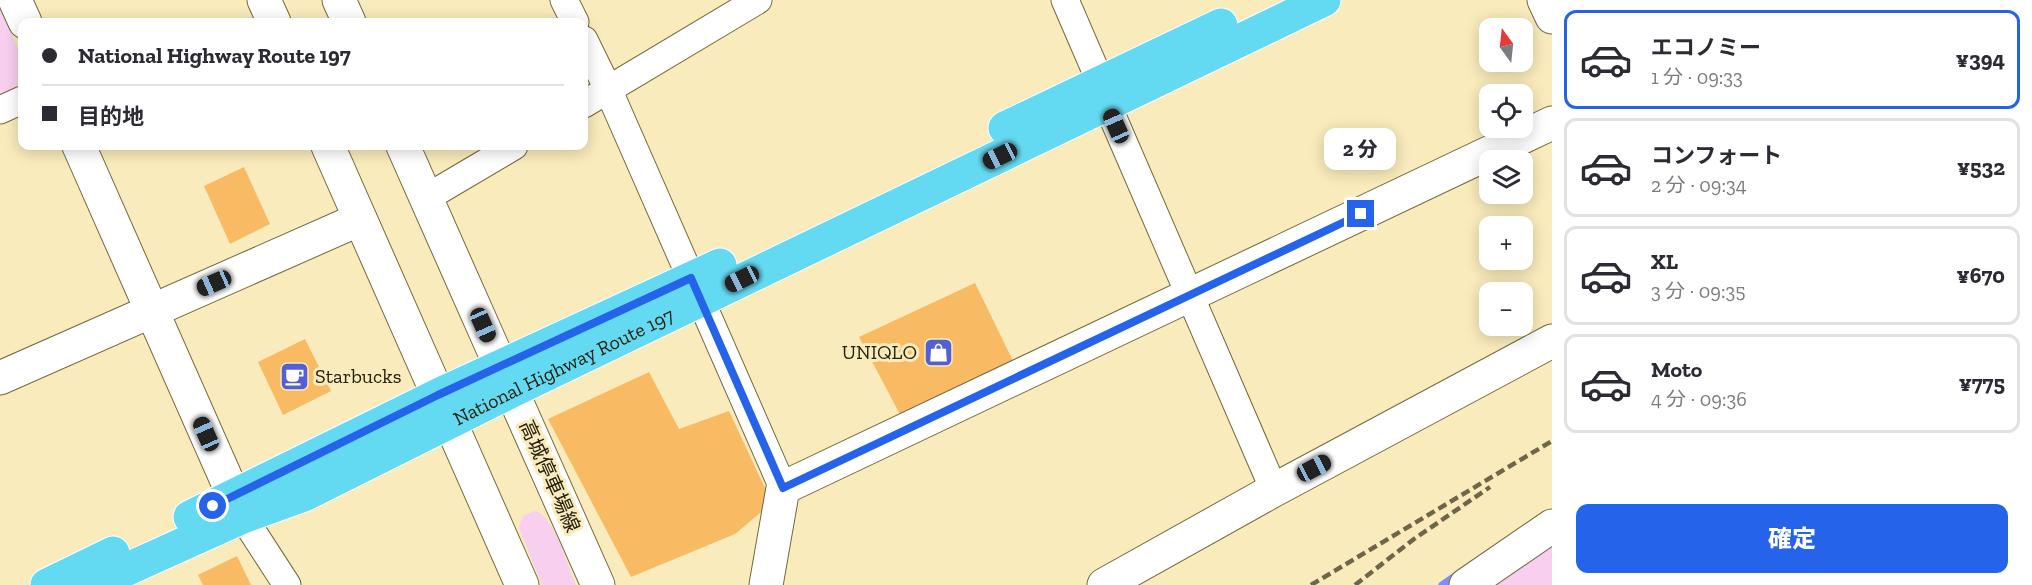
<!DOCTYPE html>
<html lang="ja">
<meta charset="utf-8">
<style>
:root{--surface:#fff;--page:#f7f7f7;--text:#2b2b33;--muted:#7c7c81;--line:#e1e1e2;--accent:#2563eb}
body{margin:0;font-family:"Zilla Slab","Noto Sans JP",serif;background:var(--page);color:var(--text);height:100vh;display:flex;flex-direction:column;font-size:22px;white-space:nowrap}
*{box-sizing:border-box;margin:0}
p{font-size:20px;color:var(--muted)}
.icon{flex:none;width:33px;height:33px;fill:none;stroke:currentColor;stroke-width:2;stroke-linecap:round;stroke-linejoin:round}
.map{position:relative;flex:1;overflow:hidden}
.side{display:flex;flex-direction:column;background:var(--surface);width:480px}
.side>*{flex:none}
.hud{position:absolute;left:18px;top:18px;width:570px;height:132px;border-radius:12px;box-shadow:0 3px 15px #0003;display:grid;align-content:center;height:132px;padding:0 24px;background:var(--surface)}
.needle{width:39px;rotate:345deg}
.buttons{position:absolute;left:1479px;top:18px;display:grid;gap:12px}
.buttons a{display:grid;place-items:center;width:54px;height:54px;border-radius:12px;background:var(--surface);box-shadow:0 3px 15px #0003;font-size:30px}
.end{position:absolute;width:27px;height:27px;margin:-14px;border:8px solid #2563eb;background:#fff;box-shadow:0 0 0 3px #fff}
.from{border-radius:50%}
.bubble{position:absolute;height:42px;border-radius:12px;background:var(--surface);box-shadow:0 3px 15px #0003;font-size:20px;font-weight:800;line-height:42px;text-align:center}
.car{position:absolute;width:18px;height:36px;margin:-18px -9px;border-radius:8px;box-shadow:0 0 4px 2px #0007;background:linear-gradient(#222 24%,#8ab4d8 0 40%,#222 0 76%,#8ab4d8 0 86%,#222 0)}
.hud b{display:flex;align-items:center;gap:21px;height:57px;font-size:22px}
.hud b+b{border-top:2px solid var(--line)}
.hud i{width:15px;height:15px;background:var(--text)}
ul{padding:10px 0 0;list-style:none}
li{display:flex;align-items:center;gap:18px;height:99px;margin:0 12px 9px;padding:0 12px;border:3px solid var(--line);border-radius:12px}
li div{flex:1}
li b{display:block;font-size:22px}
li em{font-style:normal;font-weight:800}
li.current{border-color:var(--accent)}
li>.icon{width:54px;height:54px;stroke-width:1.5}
.button{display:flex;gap:12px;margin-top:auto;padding:12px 24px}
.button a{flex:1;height:69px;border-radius:12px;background:var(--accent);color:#fff;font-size:24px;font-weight:800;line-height:69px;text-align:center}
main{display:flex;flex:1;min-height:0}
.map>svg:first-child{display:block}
.green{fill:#f8cfee}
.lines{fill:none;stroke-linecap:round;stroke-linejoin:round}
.stream{stroke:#7d8ffa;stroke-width:7}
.building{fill:#f8bb63}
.minor-casing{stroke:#74683c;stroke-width:29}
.tertiary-casing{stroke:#74683c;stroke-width:35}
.secondary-casing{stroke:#74683c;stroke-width:35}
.trunk-casing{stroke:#fff;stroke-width:35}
.minor{stroke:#fff;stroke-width:27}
.tertiary{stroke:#fff;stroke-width:33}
.secondary{stroke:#fff;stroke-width:33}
.trunk{stroke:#64daf2;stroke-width:33}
.rail{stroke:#6e664a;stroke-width:4.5;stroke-dasharray:9 4.5;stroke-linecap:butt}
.route{stroke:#2563eb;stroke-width:8}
.labels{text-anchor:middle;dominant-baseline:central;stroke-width:6;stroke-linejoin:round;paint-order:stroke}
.poi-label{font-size:20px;fill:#26210f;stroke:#f9ebbb;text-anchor:end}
.street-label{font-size:20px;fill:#26210f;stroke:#f9ebbb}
</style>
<main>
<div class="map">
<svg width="1552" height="585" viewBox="0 0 1552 585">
<rect width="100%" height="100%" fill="#f9ebbb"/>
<g class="green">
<path d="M0,6L22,59V84L0,94Z"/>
<path d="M535,511C554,515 568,567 576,585H542L519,528L523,516Z"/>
<path d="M1552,541V585H1490Z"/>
</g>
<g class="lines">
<path class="stream" d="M1442,585L1458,574"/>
</g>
<g class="building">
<path d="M244,167L270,224L230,244L204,186Z"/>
<path d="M975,283L1016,367L903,420L859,337Z"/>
<path d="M305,339L331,391L283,415L258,362Z"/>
<path d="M649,372L679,429L729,411L772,503L735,534L631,577L548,419Z"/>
<path d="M237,556L251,585H203L198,575Z"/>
</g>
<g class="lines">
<defs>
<g id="minor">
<path d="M564,0L575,22"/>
<path d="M1065,0L1100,81L1107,104L1274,490"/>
<path d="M584,40L608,89L783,488"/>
<path d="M584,104L758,0"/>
<path d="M0,110L22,100"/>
<path d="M426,198L514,146"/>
<path d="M243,517L287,585"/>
</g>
<g id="tertiary">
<path d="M15,0L25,22"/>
<path d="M264,0L274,22"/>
<path d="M339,0L349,22"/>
<path d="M1544,0L1552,17"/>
<path d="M79,146L243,517"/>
<path d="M328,146L438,395"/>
<path d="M403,146L501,367"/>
<path d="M0,378L360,219"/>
<path d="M766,585L783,488L1552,123"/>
<path d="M1104,585L1274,490L1552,341"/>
<path d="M1466,585L1552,526"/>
</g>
<g id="secondary">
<path d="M501,367L598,585"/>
<path d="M439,397L522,585"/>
</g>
<g id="trunk">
<path d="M1005,128L1221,25"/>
<path d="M190,517L438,395L720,265"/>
<path d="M47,585L113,553"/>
<path id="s1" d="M92,585L243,517L304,495L512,391L1324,0"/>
</g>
</defs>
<use href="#minor" class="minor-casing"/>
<use href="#tertiary" class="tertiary-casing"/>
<use href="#secondary" class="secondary-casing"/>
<use href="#trunk" class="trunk-casing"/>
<use href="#minor" class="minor"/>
<use href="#tertiary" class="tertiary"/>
<use href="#secondary" class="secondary"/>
<use href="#trunk" class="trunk"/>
<g class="rail">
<path d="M1311,585L1552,441"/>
<path d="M1355,585L1414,539L1490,487"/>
</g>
</g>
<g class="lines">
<path class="route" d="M213,506L438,395L691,278L783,488L1361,214"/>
</g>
<defs>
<symbol id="shop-square" viewBox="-11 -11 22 22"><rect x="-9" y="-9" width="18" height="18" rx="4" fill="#535fd5" stroke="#f9ebbb"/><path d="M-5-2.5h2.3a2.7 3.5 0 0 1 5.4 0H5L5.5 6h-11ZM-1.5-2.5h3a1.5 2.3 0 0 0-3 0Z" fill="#fff"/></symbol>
<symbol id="cafe-square" viewBox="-11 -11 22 22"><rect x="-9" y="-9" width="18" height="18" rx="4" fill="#535fd5" stroke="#f9ebbb"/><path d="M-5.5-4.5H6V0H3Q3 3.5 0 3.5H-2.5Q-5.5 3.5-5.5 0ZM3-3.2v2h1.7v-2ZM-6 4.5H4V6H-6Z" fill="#fff"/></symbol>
</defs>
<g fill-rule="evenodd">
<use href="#shop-square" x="922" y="336" width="33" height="33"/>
<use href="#cafe-square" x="278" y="360" width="33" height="33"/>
</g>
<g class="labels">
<g class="poi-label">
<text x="917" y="352">UNIQLO</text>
<text x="315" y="376" text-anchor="start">Starbucks</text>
</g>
<g class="street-label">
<text stroke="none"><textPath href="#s1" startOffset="520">National Highway Route 197</textPath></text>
<text transform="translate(550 476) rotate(66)">高城停車場線</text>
</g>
</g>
</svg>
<div class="buttons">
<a><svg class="needle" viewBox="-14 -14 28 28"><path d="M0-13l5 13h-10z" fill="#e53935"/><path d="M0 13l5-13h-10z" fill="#7c7c81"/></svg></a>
<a><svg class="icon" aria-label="locate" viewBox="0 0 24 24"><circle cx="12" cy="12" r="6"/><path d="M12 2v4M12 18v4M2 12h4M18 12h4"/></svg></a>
<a><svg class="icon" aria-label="layers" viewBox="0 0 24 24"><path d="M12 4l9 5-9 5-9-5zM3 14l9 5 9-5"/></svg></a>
<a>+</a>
<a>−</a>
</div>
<i class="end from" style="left:213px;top:506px"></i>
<i class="end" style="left:1361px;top:214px"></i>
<div class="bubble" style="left:1324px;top:128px;width:72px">2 分</div>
<i class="car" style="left:1116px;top:126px;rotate:336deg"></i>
<i class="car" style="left:1000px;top:156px;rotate:244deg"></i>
<i class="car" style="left:742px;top:279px;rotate:244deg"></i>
<i class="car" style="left:214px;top:283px;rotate:246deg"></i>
<i class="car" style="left:483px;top:325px;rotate:156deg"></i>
<i class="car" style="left:206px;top:434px;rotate:336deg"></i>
<i class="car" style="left:1314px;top:468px;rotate:62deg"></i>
<div class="hud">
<b><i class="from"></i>National Highway Route 197</b>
<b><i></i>目的地</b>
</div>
</div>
<section class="side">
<ul>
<li class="current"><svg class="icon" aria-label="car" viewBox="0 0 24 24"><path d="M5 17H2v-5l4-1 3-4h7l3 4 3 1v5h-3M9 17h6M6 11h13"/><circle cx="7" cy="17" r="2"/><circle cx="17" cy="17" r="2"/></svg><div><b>エコノミー</b><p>1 分 · 09:33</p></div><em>¥394</em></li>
<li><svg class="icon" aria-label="car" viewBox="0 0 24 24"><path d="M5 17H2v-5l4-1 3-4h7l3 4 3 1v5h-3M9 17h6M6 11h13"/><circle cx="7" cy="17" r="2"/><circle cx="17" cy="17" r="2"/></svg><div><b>コンフォート</b><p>2 分 · 09:34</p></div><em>¥532</em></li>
<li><svg class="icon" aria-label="car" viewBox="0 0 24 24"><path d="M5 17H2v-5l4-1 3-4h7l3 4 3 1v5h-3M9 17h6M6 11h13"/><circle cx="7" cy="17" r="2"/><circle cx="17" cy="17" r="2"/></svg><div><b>XL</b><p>3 分 · 09:35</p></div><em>¥670</em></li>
<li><svg class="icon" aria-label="car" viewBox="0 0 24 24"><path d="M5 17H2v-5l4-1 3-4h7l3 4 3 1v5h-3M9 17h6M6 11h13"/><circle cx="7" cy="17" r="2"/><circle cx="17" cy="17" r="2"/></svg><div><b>Moto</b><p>4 分 · 09:36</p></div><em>¥775</em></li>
</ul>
<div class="button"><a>確定</a></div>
</section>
</main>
